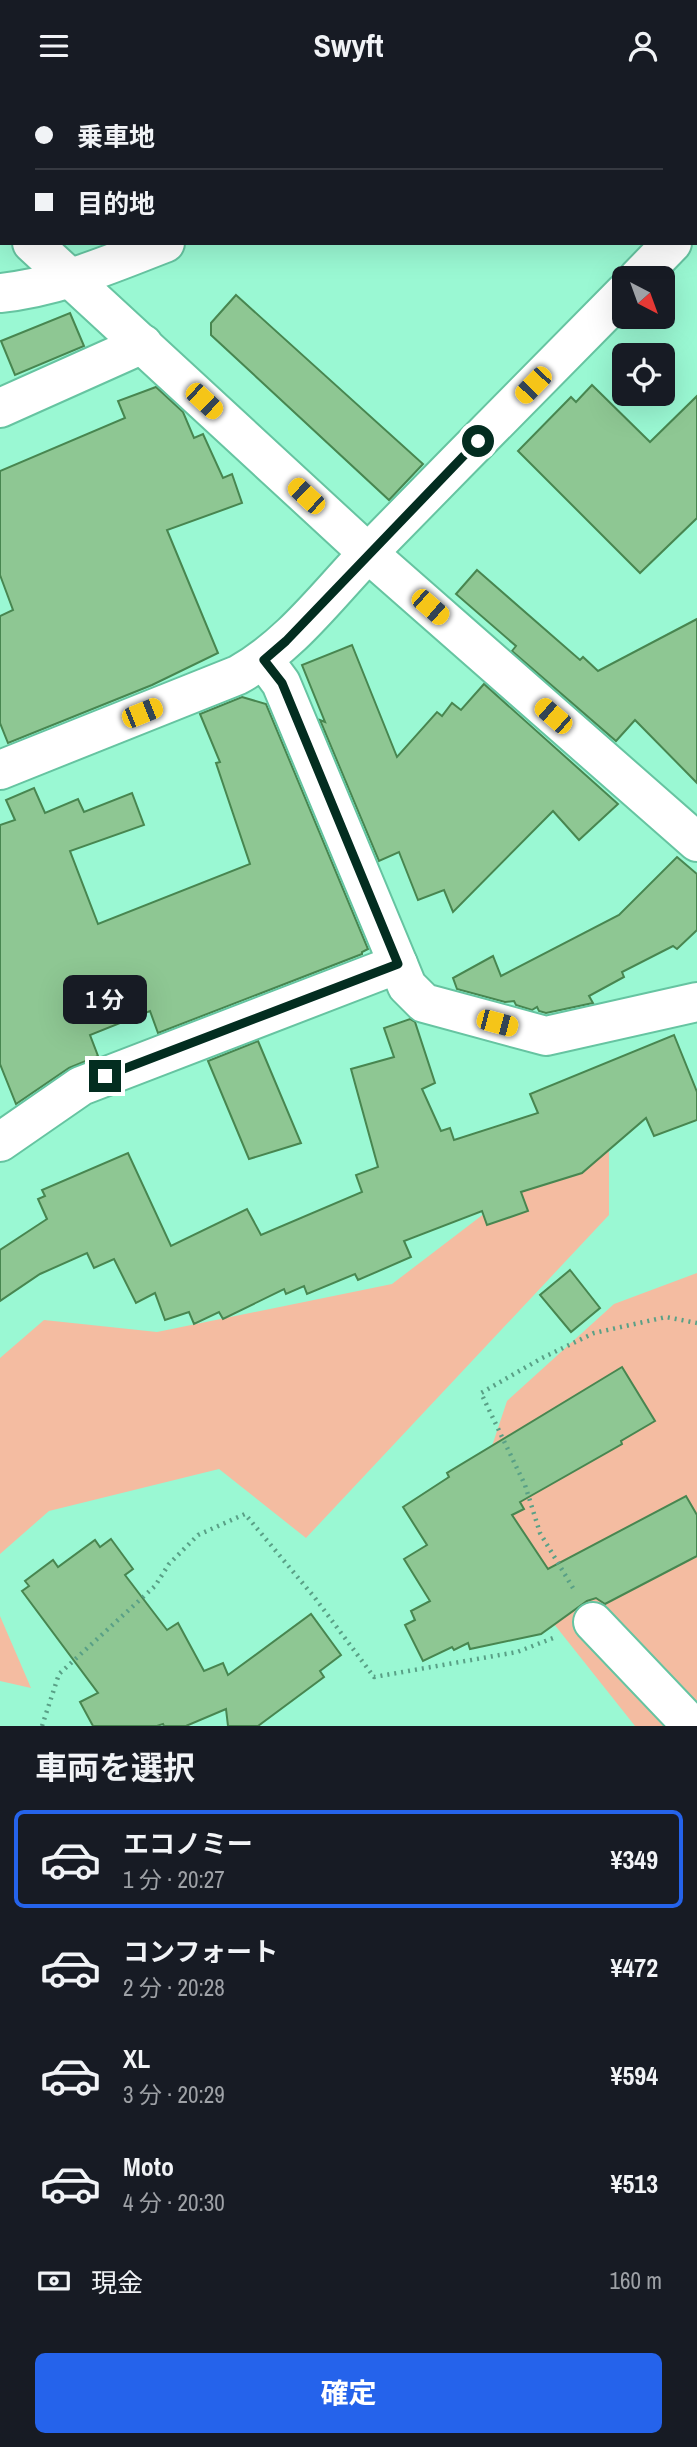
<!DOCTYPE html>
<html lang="ja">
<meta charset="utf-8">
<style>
:root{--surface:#171b24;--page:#242831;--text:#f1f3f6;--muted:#9ea1a6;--line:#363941;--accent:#2563eb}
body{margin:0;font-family:"Archivo Narrow","Noto Sans JP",sans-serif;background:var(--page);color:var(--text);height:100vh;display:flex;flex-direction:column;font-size:26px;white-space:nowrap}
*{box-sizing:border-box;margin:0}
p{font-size:23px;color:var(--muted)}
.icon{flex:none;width:38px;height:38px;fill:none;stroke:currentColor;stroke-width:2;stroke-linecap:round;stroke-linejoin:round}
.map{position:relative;height:1635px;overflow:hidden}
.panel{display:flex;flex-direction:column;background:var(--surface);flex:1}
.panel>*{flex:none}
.banner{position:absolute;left:0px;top:0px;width:698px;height:154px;box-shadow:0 7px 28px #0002;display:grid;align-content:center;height:154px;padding:0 35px;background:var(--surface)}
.needle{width:46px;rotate:139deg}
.fabs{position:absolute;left:612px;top:175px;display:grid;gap:14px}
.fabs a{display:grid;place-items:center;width:63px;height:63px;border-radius:10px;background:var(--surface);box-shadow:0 7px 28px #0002;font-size:35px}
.end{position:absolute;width:32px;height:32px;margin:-16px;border:9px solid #032d20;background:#fff;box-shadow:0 0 0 4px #fff}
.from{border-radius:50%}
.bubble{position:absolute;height:49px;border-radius:10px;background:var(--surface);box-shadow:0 7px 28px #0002;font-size:23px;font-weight:700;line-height:49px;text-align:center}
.car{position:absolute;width:21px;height:42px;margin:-21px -10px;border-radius:9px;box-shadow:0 0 5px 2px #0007;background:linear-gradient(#f5c518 24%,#345 0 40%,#f5c518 0 76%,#345 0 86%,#f5c518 0)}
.banner b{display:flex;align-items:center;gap:24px;height:66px;font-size:26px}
.banner b+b{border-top:2px solid var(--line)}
.banner i{width:18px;height:18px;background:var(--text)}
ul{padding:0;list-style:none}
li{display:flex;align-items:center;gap:21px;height:98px;margin:0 14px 10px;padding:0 21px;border:4px solid transparent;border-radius:10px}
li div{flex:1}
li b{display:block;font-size:26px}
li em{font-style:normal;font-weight:700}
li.selected{border-color:var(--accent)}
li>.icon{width:63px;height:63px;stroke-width:1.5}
h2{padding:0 35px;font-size:32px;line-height:84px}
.pay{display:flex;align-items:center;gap:18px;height:77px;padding:0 35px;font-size:26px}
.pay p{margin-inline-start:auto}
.cta{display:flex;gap:14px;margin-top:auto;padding:14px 35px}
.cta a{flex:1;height:80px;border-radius:10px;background:var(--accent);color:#fff;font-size:28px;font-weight:700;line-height:80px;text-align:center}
header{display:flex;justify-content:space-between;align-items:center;height:91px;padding:0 35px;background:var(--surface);font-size:32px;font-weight:700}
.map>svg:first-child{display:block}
.green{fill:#f4bca1}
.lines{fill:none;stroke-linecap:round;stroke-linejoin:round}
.river{stroke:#b4b0f2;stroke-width:72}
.building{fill:#8ec793;stroke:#488650;stroke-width:2}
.minor-casing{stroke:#66c4a1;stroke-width:42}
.path{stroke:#59a086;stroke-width:4.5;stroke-dasharray:2 5;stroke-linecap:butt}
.minor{stroke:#fff;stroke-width:38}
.route{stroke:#032d20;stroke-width:9}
</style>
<header><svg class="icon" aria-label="menu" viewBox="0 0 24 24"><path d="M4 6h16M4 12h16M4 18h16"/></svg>Swyft<svg class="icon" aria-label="person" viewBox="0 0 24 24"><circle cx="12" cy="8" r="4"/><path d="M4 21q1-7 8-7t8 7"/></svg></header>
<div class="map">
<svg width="697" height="1635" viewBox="0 0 697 1635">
<rect width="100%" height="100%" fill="#9af8d3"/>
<g class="green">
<path d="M609,1060V1124L306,1447L219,1378L49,1420L0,1463V1267L44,1229L157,1241L392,1193L518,1097Z"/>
<path d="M697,1182V1635H635L527,1499L479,1394L507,1310L614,1213Z"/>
<path d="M0,1525L31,1597L0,1590Z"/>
</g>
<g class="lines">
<path class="river" d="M395,2L400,0"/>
</g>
<g class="building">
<path d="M236,204L423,373L389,409L211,244V232Z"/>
<path d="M70,222L84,255L15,284L1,250Z"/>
<path d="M592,294L650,351L697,305V427L640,482L518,360L571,306L576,311Z"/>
<path d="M156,296L183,321L194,347L203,343L223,387L232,383L242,412L167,439L218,562L152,594L8,652L0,632V525L13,519L0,484V380L125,327L118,310Z"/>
<path d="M477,479L580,569L583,566L598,580L697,528V692L635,629L616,650L512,560L516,555L456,503Z"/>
<path d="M352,554L397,666L437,621L442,625L452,612L461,619L484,593L618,713L579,749L553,720L453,821L444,799L418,809L399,761L379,770L320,629L325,631L302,574Z"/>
<path d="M242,606L266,613L368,858L362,861V863L158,942L150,920L90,944L98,965L69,977L16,1013L0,973V734L15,729L6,709L34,697L45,722L78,708L84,721L132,702L144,734L70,760L98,833L250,773L216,672L220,671L200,623Z"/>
<path d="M677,766L697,783V839L677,858L673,855L622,881L624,886L589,905L593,912L546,922L539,920L537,916L532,919L516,914L514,910L505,911L457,898L453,887L493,865L501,885L619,824Z"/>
<path d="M410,928L415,931L435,992L422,998L441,1040L450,1037L454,1049L538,1022L530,1003L674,944L697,1001V1029L654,1045L646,1027L582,1082L521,1101L528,1120L487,1134L482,1120L404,1150L411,1166L358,1189L355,1183L307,1203L304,1195L286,1203L284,1198L223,1228L219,1221L194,1233L189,1221L165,1229L155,1202L136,1212L114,1168L94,1177L87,1162L40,1183L0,1210V1159L47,1128L38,1108L45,1105L42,1099L128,1062L171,1155L247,1118L261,1144L362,1101L356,1084L378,1076L351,978L394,966L384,937Z"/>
<path d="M258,950L301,1052L249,1068L208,970Z"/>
<path d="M570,1179L600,1217L571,1241L540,1204Z"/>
<path d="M622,1276L655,1330L621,1350L622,1353L520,1411L524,1418L512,1424L548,1478L686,1405L697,1424V1465L605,1513L596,1507L587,1510L541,1543L470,1558L468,1552L454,1559L452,1556L423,1570L405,1534L415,1529L411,1520L430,1510L404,1468L427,1454L403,1416L449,1386L447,1382Z"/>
<path d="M111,1448L133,1478L125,1484L167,1539L178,1532L204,1580L223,1572L228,1584L311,1523L341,1564L320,1580L324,1586L258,1635H228L226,1618L186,1635H164L163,1633L157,1635H93L80,1611L98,1602L22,1500L29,1495L25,1490L53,1469L58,1476L95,1449L100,1456Z"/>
</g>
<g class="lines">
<defs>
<g id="minor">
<path d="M21,2L23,0"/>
<path d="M574,2L580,0"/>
<path d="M0,22L2,21"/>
<path d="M0,122L2,124"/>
<path d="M696,128L697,127"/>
<path d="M32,152L368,462L697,751"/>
<path d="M638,187L672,152"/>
<path d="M0,202C59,196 110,173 165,152"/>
<path d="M0,317L143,253"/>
<path d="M264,569L281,592L398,873"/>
<path d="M0,679L238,584C293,553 328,503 372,458C456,372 541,286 625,201"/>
<path d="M0,1051L81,995L398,873L407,895L424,912L546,945L697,911"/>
<path d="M593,1531L692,1635"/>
</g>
</defs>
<use href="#minor" class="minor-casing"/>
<g class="path">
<path d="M573,1497L540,1442L525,1394L481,1302L542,1267L594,1242L666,1226L697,1232"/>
<path d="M42,1635L59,1583L155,1495L169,1473L198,1444L245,1423L315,1507L374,1586L517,1561L556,1546"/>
</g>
<use href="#minor" class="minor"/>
</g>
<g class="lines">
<path class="route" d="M105,985L398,873L282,592L264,569L286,550L478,350"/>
</g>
</svg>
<div class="fabs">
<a><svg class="needle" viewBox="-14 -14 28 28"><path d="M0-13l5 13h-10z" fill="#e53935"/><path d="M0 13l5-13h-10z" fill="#9ea1a6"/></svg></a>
<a><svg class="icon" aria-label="locate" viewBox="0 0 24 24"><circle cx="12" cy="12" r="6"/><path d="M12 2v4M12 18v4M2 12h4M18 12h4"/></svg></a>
</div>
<i class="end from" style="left:478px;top:350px"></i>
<i class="end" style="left:105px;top:985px"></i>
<div class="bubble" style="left:63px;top:884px;width:84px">1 分</div>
<i class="car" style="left:533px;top:294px;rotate:224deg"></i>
<i class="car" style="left:204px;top:310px;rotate:133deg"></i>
<i class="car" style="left:306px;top:405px;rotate:313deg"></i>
<i class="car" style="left:430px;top:516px;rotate:131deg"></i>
<i class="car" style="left:142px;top:622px;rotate:68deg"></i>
<i class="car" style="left:553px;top:625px;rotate:311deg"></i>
<i class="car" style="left:497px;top:932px;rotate:105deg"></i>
<div class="banner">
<b><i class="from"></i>乗車地</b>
<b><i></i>目的地</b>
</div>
</div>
<section class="panel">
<h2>車両を選択</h2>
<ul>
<li class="selected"><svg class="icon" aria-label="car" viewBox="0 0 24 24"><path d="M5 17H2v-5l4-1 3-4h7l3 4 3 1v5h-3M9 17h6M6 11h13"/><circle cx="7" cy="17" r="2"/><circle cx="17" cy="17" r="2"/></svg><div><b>エコノミー</b><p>1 分 · 20:27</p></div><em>¥349</em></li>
<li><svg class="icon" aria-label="car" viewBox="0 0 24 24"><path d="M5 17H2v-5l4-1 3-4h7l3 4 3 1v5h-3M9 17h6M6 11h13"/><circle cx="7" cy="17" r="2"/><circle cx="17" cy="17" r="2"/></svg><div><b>コンフォート</b><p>2 分 · 20:28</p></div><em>¥472</em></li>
<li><svg class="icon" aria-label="car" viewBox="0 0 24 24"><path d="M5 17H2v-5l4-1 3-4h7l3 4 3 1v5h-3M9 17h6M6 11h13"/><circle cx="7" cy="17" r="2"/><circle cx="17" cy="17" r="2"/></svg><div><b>XL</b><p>3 分 · 20:29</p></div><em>¥594</em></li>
<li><svg class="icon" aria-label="car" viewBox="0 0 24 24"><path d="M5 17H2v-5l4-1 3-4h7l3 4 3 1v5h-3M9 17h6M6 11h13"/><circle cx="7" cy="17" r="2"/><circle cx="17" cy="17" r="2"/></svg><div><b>Moto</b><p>4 分 · 20:30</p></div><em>¥513</em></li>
</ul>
<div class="pay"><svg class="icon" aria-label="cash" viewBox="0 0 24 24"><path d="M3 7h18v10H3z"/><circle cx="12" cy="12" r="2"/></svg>現金<p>160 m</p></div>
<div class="cta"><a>確定</a></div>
</section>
